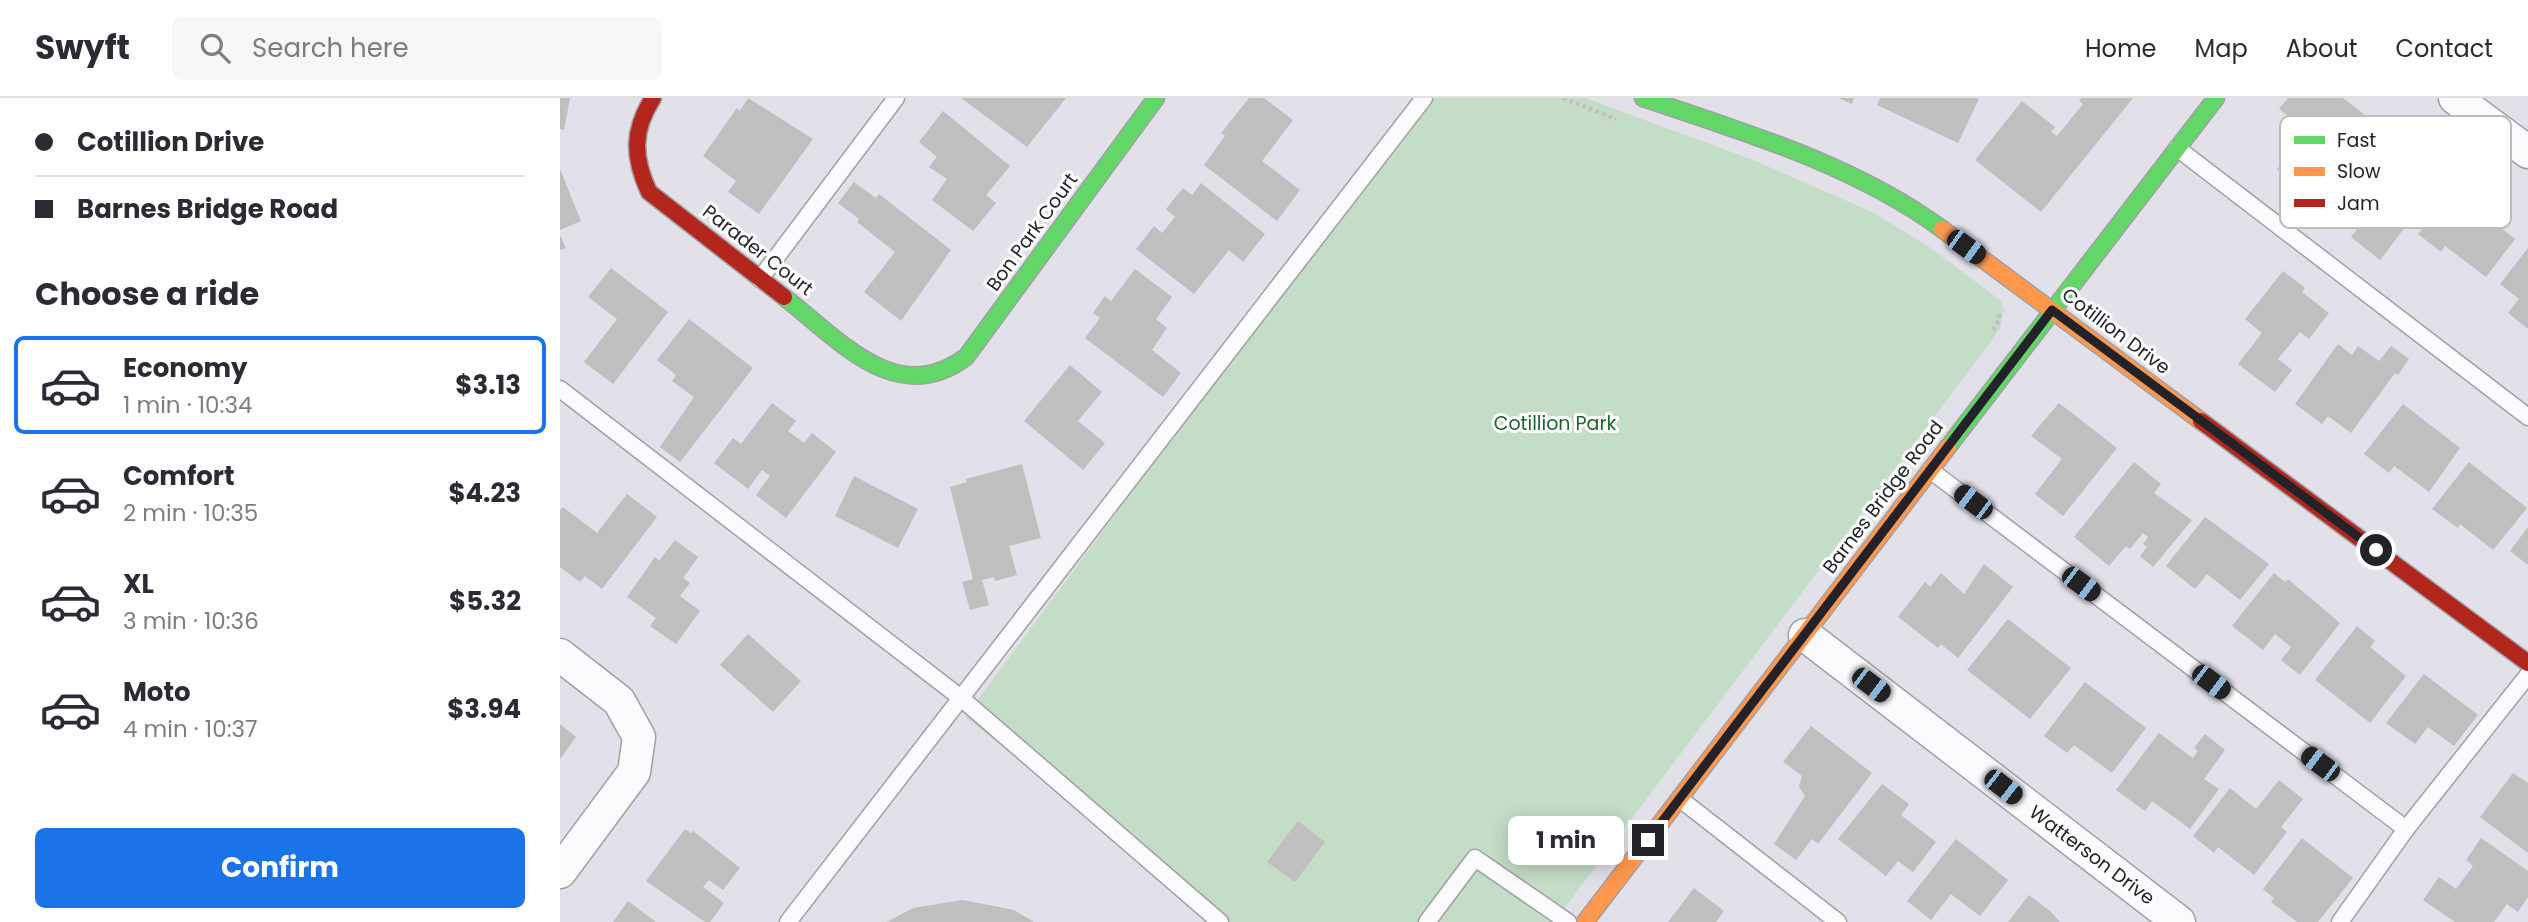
<!DOCTYPE html>
<meta charset="utf-8">
<style>
:root{--surface:#fff;--page:#f7f7f7;--text:#2b2b33;--muted:#7c7c81;--line:#e1e1e2;--accent:#1a73e8}
body{margin:0;font-family:Poppins,sans-serif;background:var(--page);color:var(--text);height:100vh;display:flex;flex-direction:column;font-size:26px;white-space:nowrap}
*{box-sizing:border-box;margin:0}
p{font-size:23px;color:var(--muted)}
.icon{flex:none;width:38px;height:38px;fill:none;stroke:currentColor;stroke-width:2;stroke-linecap:round;stroke-linejoin:round}
.map{position:relative;flex:1;overflow:hidden}
.sheet{display:flex;flex-direction:column;background:var(--surface);width:560px}
.sheet>*{flex:none}
.top-card{display:grid;align-content:center;height:154px;padding:0 35px;background:var(--surface)}
.end{position:absolute;width:32px;height:32px;margin:-16px;border:9px solid #232228;background:#fff;box-shadow:0 0 0 4px #fff}
.from{border-radius:50%}
.bubble{position:absolute;height:49px;border-radius:10px;background:var(--surface);box-shadow:0 4px 18px #0003;font-size:23px;font-weight:700;line-height:49px;text-align:center}
.car{position:absolute;width:21px;height:42px;margin:-21px -10px;border-radius:9px;box-shadow:0 0 5px 2px #0007;background:linear-gradient(#222 24%,#8ab4d8 0 40%,#222 0 76%,#8ab4d8 0 86%,#222 0)}
.top-card b{display:flex;align-items:center;gap:24px;height:66px;font-size:26px}
.top-card b+b{border-top:2px solid var(--line)}
.top-card i{width:18px;height:18px;background:var(--text)}
ul{padding:0;list-style:none}
li{display:flex;align-items:center;gap:21px;height:98px;margin:0 14px 10px;padding:0 21px;border:4px solid transparent;border-radius:10px}
li div{flex:1}
li b{display:block;font-size:26px}
li em{font-style:normal;font-weight:700}
li.selected{border-color:var(--accent)}
li>.icon{width:63px;height:63px;stroke-width:1.5}
h2{padding:0 35px;font-size:32px;line-height:84px}
.cta{display:flex;gap:14px;margin-top:auto;padding:14px 35px}
.cta a{flex:1;height:80px;border-radius:10px;background:var(--accent);color:#fff;font-size:28px;font-weight:700;line-height:80px;text-align:center}
header{display:flex;align-items:center;gap:42px;box-sizing:border-box;height:98px;padding:0 35px;background:var(--surface);border-bottom:2px solid var(--line)}
header strong{font-size:33px}
nav{display:flex;gap:38px;margin-inline-start:auto;font-size:24px}
.search{width:490px;height:63px;background:var(--page);display:flex;align-items:center;gap:18px;box-sizing:border-box;padding:0 24px;border-radius:10px;color:var(--muted);font-size:26px}
main{display:flex;flex:1;min-height:0}
.map>svg:first-child{display:block}
.green{fill:#c3ddc6}
.building{fill:#c0bebf}
.lines{fill:none;stroke-linecap:round;stroke-linejoin:round}
.lane-casing{stroke:#a1a0a5;stroke-width:19}
.street-casing{stroke:#a1a0a5;stroke-width:35}
.fast-casing{stroke:#a1a0a5;stroke-width:19}
.slow-casing{stroke:#a1a0a5;stroke-width:19}
.jam-casing{stroke:#a1a0a5;stroke-width:19}
.path{stroke:#c0c0c3;stroke-width:4.5;stroke-dasharray:3.5 3.5;stroke-linecap:butt}
.lane{stroke:#fbfafc;stroke-width:16}
.street{stroke:#fbfafc;stroke-width:32}
.fast{stroke:#63d668;stroke-width:16}
.slow{stroke:#ff974d;stroke-width:16}
.jam{stroke:#b3261e;stroke-width:16}
.route{stroke:#232228;stroke-width:9}
.labels{text-anchor:middle;dominant-baseline:central;stroke-width:6;stroke-linejoin:round;paint-order:stroke}
.street-label{font-size:19px;fill:#232228;stroke:#fff}
.park-label{font-size:19px;fill:#1a6525;stroke:#fff}
.key{fill:#fff;stroke:#bdbdbe;stroke-width:2}
.key-label{font-size:19px;fill:#232228}
</style>
<header>
<strong>Swyft</strong>
<div class="search"><svg class="icon" aria-label="search" viewBox="0 0 24 24"><circle cx="10" cy="10" r="6"/><path d="M15 15l6 6"/></svg>Search here</div>
<nav><a>Home</a><a>Map</a><a>About</a><a>Contact</a></nav>
</header>
<main>
<section class="sheet">
<div class="top-card">
<b><i class="from"></i>Cotillion Drive</b>
<b><i></i>Barnes Bridge Road</b>
</div>
<h2>Choose a ride</h2>
<ul>
<li class="selected"><svg class="icon" aria-label="car" viewBox="0 0 24 24"><path d="M5 17H2v-5l4-1 3-4h7l3 4 3 1v5h-3M9 17h6M6 11h13"/><circle cx="7" cy="17" r="2"/><circle cx="17" cy="17" r="2"/></svg><div><b>Economy</b><p>1 min · 10:34</p></div><em>$3.13</em></li>
<li><svg class="icon" aria-label="car" viewBox="0 0 24 24"><path d="M5 17H2v-5l4-1 3-4h7l3 4 3 1v5h-3M9 17h6M6 11h13"/><circle cx="7" cy="17" r="2"/><circle cx="17" cy="17" r="2"/></svg><div><b>Comfort</b><p>2 min · 10:35</p></div><em>$4.23</em></li>
<li><svg class="icon" aria-label="car" viewBox="0 0 24 24"><path d="M5 17H2v-5l4-1 3-4h7l3 4 3 1v5h-3M9 17h6M6 11h13"/><circle cx="7" cy="17" r="2"/><circle cx="17" cy="17" r="2"/></svg><div><b>XL</b><p>3 min · 10:36</p></div><em>$5.32</em></li>
<li><svg class="icon" aria-label="car" viewBox="0 0 24 24"><path d="M5 17H2v-5l4-1 3-4h7l3 4 3 1v5h-3M9 17h6M6 11h13"/><circle cx="7" cy="17" r="2"/><circle cx="17" cy="17" r="2"/></svg><div><b>Moto</b><p>4 min · 10:37</p></div><em>$3.94</em></li>
</ul>
<div class="cta"><a>Confirm</a></div>
</section>
<div class="map">
<svg width="1968" height="824" viewBox="0 0 1968 824">
<rect width="100%" height="100%" fill="#e2e0e8"/>
<path class="green" d="M864,0H1025L1193,62L1312,114L1368,148L1440,202L1444,211L1440,231L994,824H666L405,619Z"/>
<g class="building">
<path d="M0,0H10L4,32L0,31Z"/>
<path d="M188,0L253,41L199,116L168,94L176,83L143,58L177,10L180,13Z"/>
<path d="M401,0H506L467,49Z"/>
<path d="M689,0H704L733,22L702,63L740,92L717,123L644,67L665,38L661,35Z"/>
<path d="M1278,0H1294L1292,6Z"/>
<path d="M1320,0H1417L1419,1L1398,45L1317,7Z"/>
<path d="M1521,0H1573L1481,114L1415,62L1462,3L1495,29L1491,34L1497,38L1523,6L1519,3Z"/>
<path d="M1728,0H1783L1806,18L1748,95L1717,71L1735,48L1727,36V27L1732,21L1719,11Z"/>
<path d="M383,13L450,68L426,97L436,105L413,133L372,102L387,81L369,69L377,59L359,44Z"/>
<path d="M1819,34L1881,82L1820,162L1791,139L1814,110L1780,84Z"/>
<path d="M0,71L21,123L0,132Z"/>
<path d="M294,84L316,100L319,96L391,152L341,223L304,194L335,154L297,124L299,121L278,105Z"/>
<path d="M641,85L705,136L683,164L669,152L634,196L576,151L594,128L602,135L615,119L606,111L623,90L632,97Z"/>
<path d="M1892,92L1955,141L1926,179L1885,148L1881,154L1858,136Z"/>
<path d="M0,137L6,150L0,152Z"/>
<path d="M1968,150V231L1948,215L1959,201L1940,186Z"/>
<path d="M51,170L108,214L53,286L24,264L57,221L28,199Z"/>
<path d="M575,171L612,199L596,221L607,230L592,252L621,275L603,299L525,240L540,220L533,215L545,198L551,203Z"/>
<path d="M1723,173L1745,190L1742,194L1769,215L1749,241L1740,234L1718,261L1732,272L1715,294L1678,266L1702,235L1685,221Z"/>
<path d="M129,221L193,270L120,364L100,349L134,299L112,283L116,277L97,262Z"/>
<path d="M1778,246L1792,257L1798,248L1819,263L1831,248L1849,261L1838,277L1835,275L1791,335L1768,318L1762,326L1735,306Z"/>
<path d="M510,267L542,294L518,323L545,345L523,372L464,323Z"/>
<path d="M212,305L236,323L228,333L244,345L252,335L276,354L226,420L196,397L210,378L202,372L188,391L154,365L173,340L181,346Z"/>
<path d="M1499,305L1557,350L1503,418L1475,396L1502,361L1471,338Z"/>
<path d="M1843,306L1900,350L1869,394L1834,368L1829,375L1804,356Z"/>
<path d="M1574,364L1601,386L1594,395L1632,422L1593,469L1580,458L1587,449L1583,446L1588,439L1583,435L1570,451L1566,448L1549,468L1514,439Z"/>
<path d="M1909,364L1967,410L1933,452L1900,426L1898,430L1872,411Z"/>
<path d="M462,366L481,440L449,448L457,477L435,483L434,479L422,482L429,507L410,512L402,484L413,481L390,389L407,384L406,381Z"/>
<path d="M294,378L358,411L338,450L275,418Z"/>
<path d="M67,396L97,419L42,491L25,478L20,484L0,469V412L3,409L37,435Z"/>
<path d="M1645,419L1709,466L1680,502L1647,476L1635,491L1606,468Z"/>
<path d="M1968,429V467L1950,453Z"/>
<path d="M115,442L138,459L123,480L130,485L120,498L140,513L116,546L90,528L96,520L67,499L95,459L99,463Z"/>
<path d="M1424,466L1453,489L1398,560L1381,546L1378,550L1338,519L1365,484L1370,489L1381,475L1404,496Z"/>
<path d="M1714,475L1725,484L1728,481L1780,525L1740,577L1721,562L1731,549L1715,536L1703,552L1672,528Z"/>
<path d="M1448,521L1511,570L1470,621L1407,572Z"/>
<path d="M1797,528L1815,543L1810,549L1846,578L1810,625L1755,582Z"/>
<path d="M188,536L241,583L213,614L160,567Z"/>
<path d="M1864,576L1918,617L1894,648L1868,629L1855,646L1826,625Z"/>
<path d="M1525,584L1586,630L1552,675L1514,647L1507,655L1484,638Z"/>
<path d="M0,626L16,639L0,661Z"/>
<path d="M1251,628L1312,675L1258,746L1252,741L1236,762L1214,746L1245,698L1239,689L1242,678L1223,664Z"/>
<path d="M1599,635L1633,660L1638,653L1634,650L1645,636L1665,652L1644,681L1659,691L1630,731L1592,703L1585,713L1556,692Z"/>
<path d="M1953,675L1968,685V755L1920,719Z"/>
<path d="M1719,682L1743,701L1721,729L1727,734L1694,777L1658,749L1654,755L1633,738L1670,690L1696,711Z"/>
<path d="M1322,686L1349,706L1341,717L1376,744L1353,774L1338,763L1326,778L1278,741Z"/>
<path d="M738,723L765,744L735,784L707,764Z"/>
<path d="M125,731L131,735L133,733L180,770L163,792L149,782L143,789L164,805L150,824H145L86,783Z"/>
<path d="M1742,740L1793,780L1758,824H1737L1711,804L1714,800L1703,791Z"/>
<path d="M1921,740L1968,773V799L1958,814L1947,806L1934,824H1895L1863,802L1879,779L1896,791L1913,768L1906,762Z"/>
<path d="M1396,741L1448,782L1420,818L1391,796L1371,822L1347,803Z"/>
<path d="M1134,790L1164,813L1156,824H1108Z"/>
<path d="M1469,797L1490,813L1500,824H1448Z"/>
<path d="M403,802L454,812L474,824H327L353,810Z"/>
<path d="M68,803L96,824H53Z"/>
</g>
<g class="lines">
<defs>
<g id="lane">
<path d="M1617,50L1968,319"/>
<path d="M200,181L336,0"/>
<path d="M0,291L401,600L660,824"/>
<path d="M1370,372L1846,731"/>
<path d="M1120,701L1278,824"/>
<path d="M228,824L864,0"/>
<path d="M867,824L915,760L1008,824"/>
<path d="M1780,824L1846,731L1968,577"/>
</g>
<g id="street">
<path d="M1895,0L1968,54"/>
<path d="M1245,537L1619,824"/>
<path d="M0,557L59,603L79,639L74,674L0,774"/>
</g>
<g id="fast">
<path d="M1083,0C1184,34 1295,67 1382,131"/>
<path d="M224,199C279,241 336,311 406,259L596,0"/>
<path d="M1388,349L1656,0"/>
</g>
<g id="slow">
<path d="M1382,131L1641,323"/>
<path d="M1025,824L1388,349"/>
</g>
<g id="jam">
<path d="M93,0C72,33 73,59 89,94L224,199"/>
<path d="M1641,323L1968,565"/>
</g>
</defs>
<use href="#lane" class="lane-casing"/>
<use href="#street" class="street-casing"/>
<use href="#fast" class="fast-casing"/>
<use href="#slow" class="slow-casing"/>
<use href="#jam" class="jam-casing"/>
<g class="path">
<path d="M1003,0L1056,21"/>
<path d="M1433,232L1439,222V214"/>
</g>
<use href="#lane" class="lane"/>
<use href="#street" class="street"/>
<use href="#fast" class="fast"/>
<use href="#slow" class="slow"/>
<use href="#jam" class="jam"/>
</g>
<g class="lines">
<path class="route" d="M1088,742L1492,212L1816,452"/>
</g>
<g class="labels">
<g class="street-label">
<text transform="translate(472 134) rotate(-54)">Bon Park Court</text>
<text transform="translate(198 152) rotate(38)">Parader Court</text>
<text transform="translate(1556 233) rotate(37)">Cotillion Drive</text>
<text transform="translate(1323 399) rotate(-53)">Barnes Bridge Road</text>
<text transform="translate(1532 757) rotate(37)">Watterson Drive</text>
</g>
<g class="park-label">
<text x="995" y="325">Cotillion Park</text>
</g>
</g>
<rect x="1720" y="18" width="231" height="112" rx="10" class="key"/>
<rect x="1734" y="38" width="31" height="8" fill="#63d668"/>
<rect x="1734" y="69" width="31" height="9" fill="#ff974d"/>
<rect x="1734" y="101" width="31" height="8" fill="#b3261e"/>
<g class="key-label">
<text x="1777" y="49">Fast</text>
<text x="1777" y="80">Slow</text>
<text x="1777" y="112">Jam</text>
</g>
</svg>
<i class="end from" style="left:1816px;top:452px"></i>
<i class="end" style="left:1088px;top:742px"></i>
<div class="bubble" style="left:948px;top:718px;width:116px">1 min</div>
<i class="car" style="left:1406px;top:149px;rotate:126deg"></i>
<i class="car" style="left:1413px;top:404px;rotate:307deg"></i>
<i class="car" style="left:1521px;top:486px;rotate:127deg"></i>
<i class="car" style="left:1651px;top:584px;rotate:127deg"></i>
<i class="car" style="left:1311px;top:587px;rotate:127deg"></i>
<i class="car" style="left:1760px;top:666px;rotate:307deg"></i>
<i class="car" style="left:1443px;top:689px;rotate:128deg"></i>
</div>
</main>
